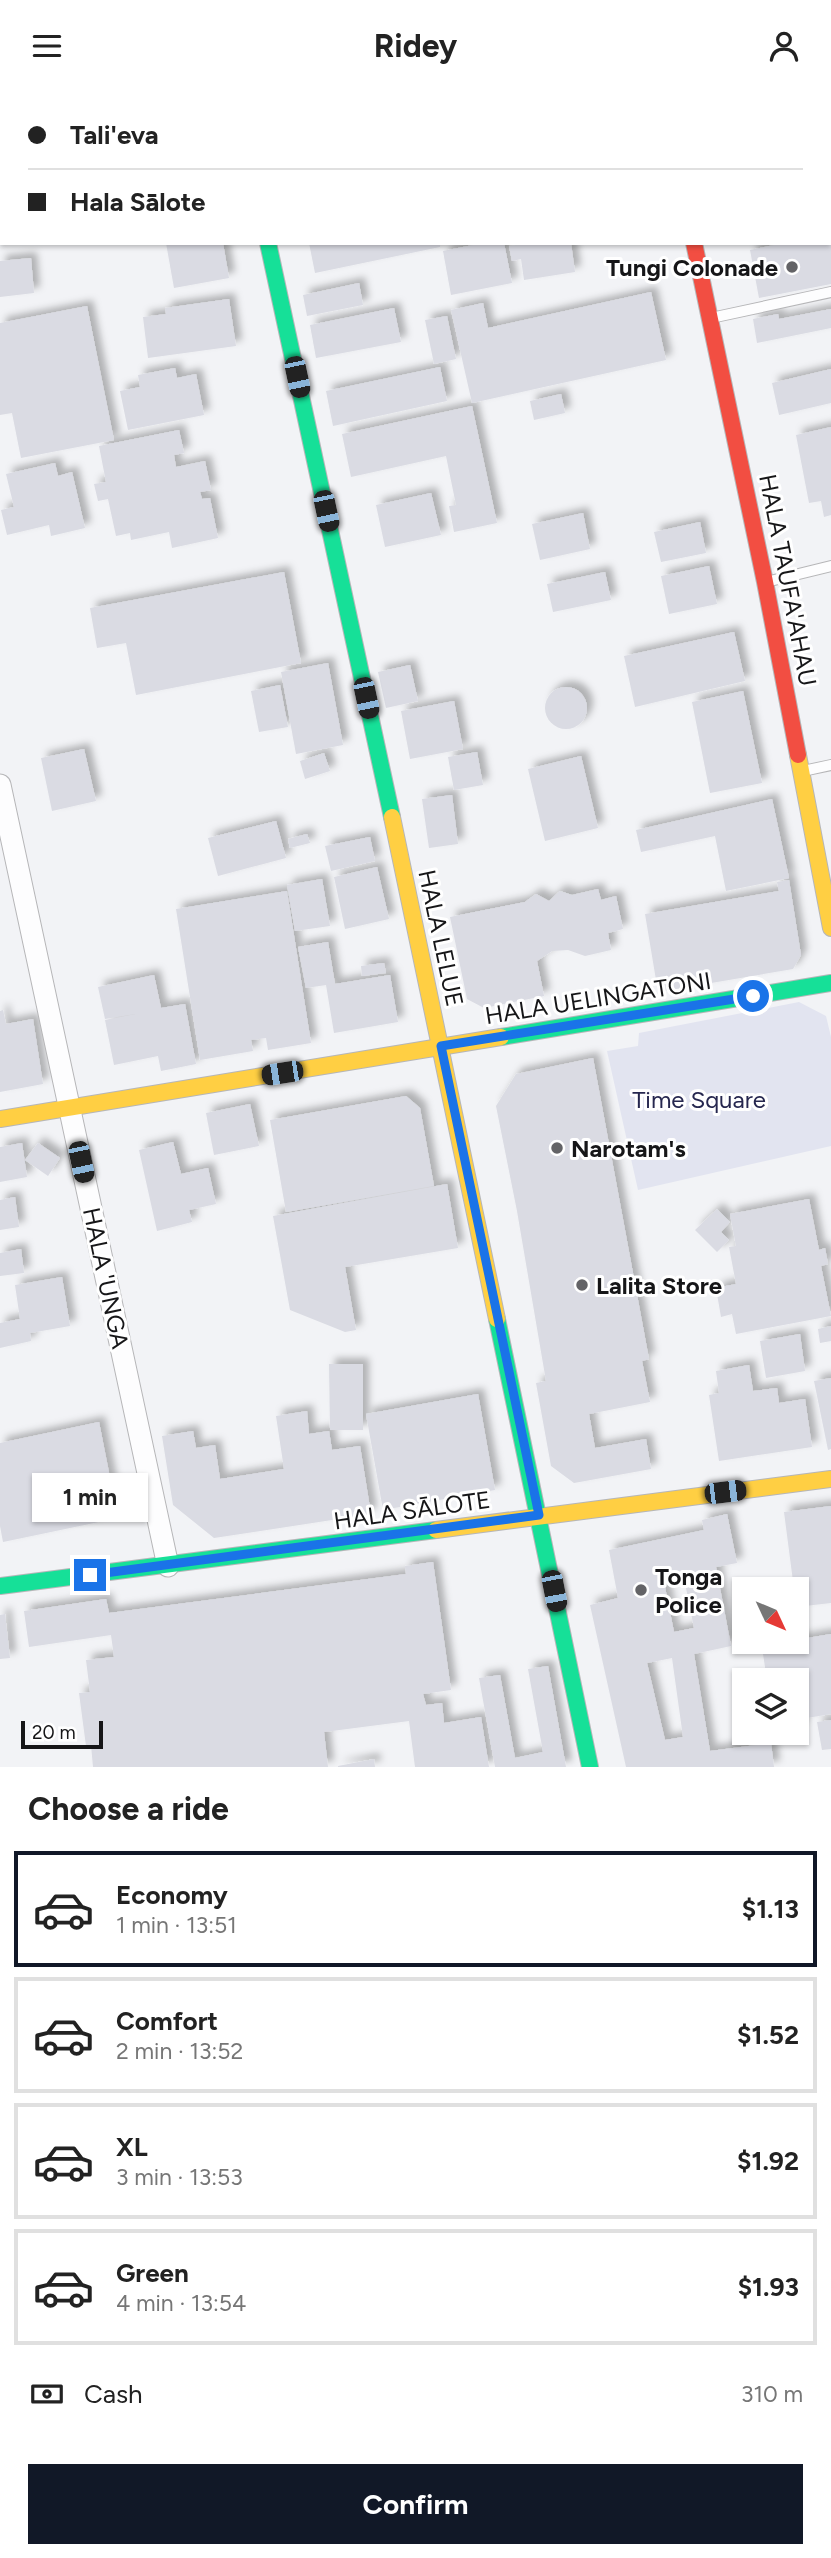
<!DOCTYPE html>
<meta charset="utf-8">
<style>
:root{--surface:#fff;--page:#f6f6f6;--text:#222;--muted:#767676;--line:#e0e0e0;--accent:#111827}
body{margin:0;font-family:Figtree,sans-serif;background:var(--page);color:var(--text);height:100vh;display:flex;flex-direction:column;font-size:26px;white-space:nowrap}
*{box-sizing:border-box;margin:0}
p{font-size:23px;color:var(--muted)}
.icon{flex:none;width:38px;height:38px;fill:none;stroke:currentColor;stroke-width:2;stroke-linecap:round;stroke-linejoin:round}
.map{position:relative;height:1676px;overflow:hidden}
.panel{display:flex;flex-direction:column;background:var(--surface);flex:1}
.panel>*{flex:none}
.top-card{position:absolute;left:0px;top:0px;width:831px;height:154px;box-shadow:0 2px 5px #0004;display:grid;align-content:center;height:154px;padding:0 28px;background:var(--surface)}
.needle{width:46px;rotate:134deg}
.tools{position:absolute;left:732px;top:1486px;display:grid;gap:14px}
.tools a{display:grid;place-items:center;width:77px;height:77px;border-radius:0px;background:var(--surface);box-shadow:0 2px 5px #0004;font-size:35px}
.scale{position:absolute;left:21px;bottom:18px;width:82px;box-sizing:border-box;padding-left:7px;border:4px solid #161618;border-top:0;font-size:19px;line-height:24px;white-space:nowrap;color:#161618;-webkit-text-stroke:5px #fff;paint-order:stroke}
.end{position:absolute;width:32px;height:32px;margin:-16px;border:9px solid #1a73e8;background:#fff;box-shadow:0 0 0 4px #fff}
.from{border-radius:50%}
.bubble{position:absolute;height:49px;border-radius:0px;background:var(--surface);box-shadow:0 2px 5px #0004;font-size:23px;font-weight:700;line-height:49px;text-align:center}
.car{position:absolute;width:21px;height:42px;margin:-21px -10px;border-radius:9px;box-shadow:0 0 5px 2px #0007;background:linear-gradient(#222 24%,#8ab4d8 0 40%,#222 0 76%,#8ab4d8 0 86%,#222 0)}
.top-card b{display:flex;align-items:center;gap:24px;height:66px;font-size:26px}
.top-card b+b{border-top:2px solid var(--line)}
.top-card i{width:18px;height:18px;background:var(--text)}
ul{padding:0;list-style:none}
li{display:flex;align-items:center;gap:21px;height:116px;margin:0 14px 10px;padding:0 14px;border:4px solid var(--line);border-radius:0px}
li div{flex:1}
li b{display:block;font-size:26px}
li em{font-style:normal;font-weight:700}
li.selected{border-color:var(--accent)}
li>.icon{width:63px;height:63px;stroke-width:1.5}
h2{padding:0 28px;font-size:32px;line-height:84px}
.pay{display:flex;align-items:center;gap:18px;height:77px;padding:0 28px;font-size:26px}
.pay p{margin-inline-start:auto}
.primary-button{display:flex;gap:14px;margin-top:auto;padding:14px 28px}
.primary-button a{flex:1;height:80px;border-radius:0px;background:var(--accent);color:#fff;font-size:28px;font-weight:700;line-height:80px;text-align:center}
header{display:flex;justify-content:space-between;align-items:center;height:91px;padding:0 28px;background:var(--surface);font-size:32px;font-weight:700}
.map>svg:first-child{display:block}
.green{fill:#e2e4f0}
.building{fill:#dadbe3;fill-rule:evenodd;filter:url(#shadow)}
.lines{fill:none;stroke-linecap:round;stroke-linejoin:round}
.lane-casing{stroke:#b6b6b8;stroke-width:12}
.street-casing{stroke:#b6b6b8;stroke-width:23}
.fast-casing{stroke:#b6b6b8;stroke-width:18}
.slow-casing{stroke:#b6b6b8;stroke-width:18}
.jam-casing{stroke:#b6b6b8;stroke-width:18}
.lane{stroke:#fdfdfe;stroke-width:10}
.street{stroke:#fdfdfe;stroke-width:21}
.fast{stroke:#16e098;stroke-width:16}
.slow{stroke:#ffcf43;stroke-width:16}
.jam{stroke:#f24e42;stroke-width:16}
.route{stroke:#1a73e8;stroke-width:9}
.poi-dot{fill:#636366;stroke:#fff;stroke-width:2.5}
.labels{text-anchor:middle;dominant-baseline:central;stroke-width:6;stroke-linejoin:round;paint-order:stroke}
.poi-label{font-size:24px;font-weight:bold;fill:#161618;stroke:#fff;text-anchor:start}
.street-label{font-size:24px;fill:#161618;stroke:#fff}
.park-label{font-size:24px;fill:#26274f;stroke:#fff}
</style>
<header><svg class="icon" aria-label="menu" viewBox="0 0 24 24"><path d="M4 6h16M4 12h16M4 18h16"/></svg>Ridey<svg class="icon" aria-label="person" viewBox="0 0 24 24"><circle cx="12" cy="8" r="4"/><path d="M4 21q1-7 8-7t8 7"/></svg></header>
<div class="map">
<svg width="831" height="1676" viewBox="0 0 831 1676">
<defs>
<filter id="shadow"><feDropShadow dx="6" dy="-6" stdDeviation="3.5" flood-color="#0004"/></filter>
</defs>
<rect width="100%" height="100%" fill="#f2f3f6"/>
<path class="green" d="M799,911L826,925L831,946V1055L638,1099L607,960L638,955L639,942Z"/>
<g class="building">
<path d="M166,152H223L229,187L174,197Z"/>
<path d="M309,152H440V156L315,182Z"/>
<path d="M483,152H504L512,192L451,204L443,160Z"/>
<path d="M518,152H571L575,181L524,189L521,168L512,170L509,155L518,154Z"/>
<path d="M784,152H831V193L759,207L750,159Z"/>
<path d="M31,167L34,202L0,206V170Z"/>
<path d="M359,192L363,214L307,225L303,204Z"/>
<path d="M651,201L666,269L472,312L451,219L483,212L488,237Z"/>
<path d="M229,208L236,255L148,267L143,226L166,223L165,217Z"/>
<path d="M87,215L114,349L21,367L12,322L0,324V232Z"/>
<path d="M394,217L401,251L316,267L310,234Z"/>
<path d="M831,218V237L757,252L753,228L778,223L779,228Z"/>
<path d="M447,225L456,268L434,273L425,229Z"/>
<path d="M440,276L447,310L333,335L326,300Z"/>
<path d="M175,277L177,287L196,283L204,324L128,339L120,300L140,296L138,284Z"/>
<path d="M831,278V312L779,324L772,292Z"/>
<path d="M561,303L565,322L534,329L530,310Z"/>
<path d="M472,315L497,432L454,441L449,415L456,414L446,365L351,386L342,343Z"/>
<path d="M831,336V424L824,426L821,410L809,412L796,344Z"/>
<path d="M179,339L184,362L174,364L176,376L205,370L211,399L200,401L202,408L210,407L218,447L172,457L169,441L131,449L130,442L116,445L108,408L98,410L94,393L106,391L99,355Z"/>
<path d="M55,372L58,385L72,381L85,437L51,445L49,434L7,444L1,419L14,416L6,383Z"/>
<path d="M431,402L441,444L385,456L376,414Z"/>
<path d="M583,422L590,458L540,469L532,433Z"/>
<path d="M700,431L706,462L661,471L654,441Z"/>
<path d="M709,475L717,513L669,523L661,485Z"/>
<path d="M284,481L301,572L136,604L126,552L97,557L90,517Z"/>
<path d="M605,481L611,509L553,521L547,493Z"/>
<path d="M734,541L745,590L635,616L624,565Z"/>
<path d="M328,572L343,654L296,663L281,581Z"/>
<path d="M410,574L418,610L386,617L378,581Z"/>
<path d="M280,594L288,636L259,641L251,600Z"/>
<circle cx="566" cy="617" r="21"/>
<path d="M743,600L762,692L710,702L692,611Z"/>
<path d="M454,610L463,658L410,668L401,620Z"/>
<path d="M84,658L96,710L52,720L41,667Z"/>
<path d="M477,661L483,694L454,699L448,666Z"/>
<path d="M324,662L330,680L305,688L300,670Z"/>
<path d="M581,665L598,737L545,750L528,678Z"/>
<path d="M452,704L458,753L429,757L422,708Z"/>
<path d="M772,708L789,787L726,800L715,745L641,761L636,739Z"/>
<path d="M276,730L286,767L218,785L208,747Z"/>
<path d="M307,743L310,752L290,757L288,748Z"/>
<path d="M370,746L375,770L331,780L325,755Z"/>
<path d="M377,776L389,828L345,838L334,786Z"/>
<path d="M322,788L330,835L295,840L287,794Z"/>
<path d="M789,789L801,864L793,878L658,901L645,823L779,800L777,791Z"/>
<path d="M598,798L601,809L616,805L623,838L608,842L611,859L585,865L568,859L552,860L537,870L544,905L484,917L467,908L450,826L525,811L536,803L549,810L560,800L572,804Z"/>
<path d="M287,800L311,952L268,959L266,947L251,949L253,960L200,969L176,818Z"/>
<path d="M328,851L335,893L390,884L398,931L334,942L326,894L306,897L298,856Z"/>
<path d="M384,872L386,882L362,885L361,875Z"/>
<path d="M154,884L161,917L185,913L196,973L161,980L158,965L114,974L105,929L135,923L105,928L98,896Z"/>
<path d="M3,919L6,933L33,928L43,993L0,1001V920Z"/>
<path d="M593,967L649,1268L642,1270L650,1311L589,1323L595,1357L646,1348L651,1378L574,1392L551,1375L536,1292L546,1290L517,1120L496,1015L516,983Z"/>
<path d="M406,1005L420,1017L434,1095L286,1121L270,1029Z"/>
<path d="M250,1013L259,1055L214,1064L206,1022Z"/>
<path d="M173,1051L181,1083L208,1077L216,1113L189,1119L192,1131L157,1140L139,1059Z"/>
<path d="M22,1052L27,1086L0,1091V1056Z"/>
<path d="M38,1052L60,1067L48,1085L25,1069Z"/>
<path d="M447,1093L458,1157L345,1176L356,1239L345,1241L290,1219L273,1125Z"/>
<path d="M15,1106L19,1136L0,1139V1109Z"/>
<path d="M809,1108L819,1159L825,1157L828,1173L821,1175L831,1225L736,1243L732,1223L721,1226L716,1197L736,1193L729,1156L736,1155L730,1123Z"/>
<path d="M717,1118L730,1131L721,1141L729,1149L717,1161L695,1139Z"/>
<path d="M21,1158L24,1182L0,1185V1162Z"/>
<path d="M62,1186L70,1235L30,1242L31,1250L0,1257V1232L20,1228L15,1194Z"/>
<path d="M831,1235V1250L820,1252L818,1238Z"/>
<path d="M800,1243L805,1280L766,1287L760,1250Z"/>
<path d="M329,1273H363V1339H330Z"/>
<path d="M749,1274L753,1300L777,1297L779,1312L805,1308L812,1356L719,1370L709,1304L719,1302L716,1280Z"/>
<path d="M831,1287V1358L828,1359L814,1290Z"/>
<path d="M478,1303L495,1399L383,1419L366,1323Z"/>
<path d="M307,1320L309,1343L329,1340L332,1359L360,1355L371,1423L214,1447L173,1414L162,1345L193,1340L196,1357L215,1354L220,1388L284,1378L276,1325Z"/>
<path d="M99,1331L118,1427L3,1451L0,1435V1352Z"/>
<path d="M831,1415V1512L796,1516V1498H794L784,1421Z"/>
<path d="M727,1423L737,1472L716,1476L731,1555L694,1563L710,1660L771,1652L774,1676H626L590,1514L618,1507L609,1459L704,1439L702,1429ZM684,1487L694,1537L674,1541L664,1491ZM672,1567L683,1646L665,1649L647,1572Z"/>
<path d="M433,1471L451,1599L423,1603L426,1614L442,1612L444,1632L481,1626L489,1676H415L409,1630L324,1641L328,1676H93L91,1654L86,1655L79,1602L90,1601L86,1569L114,1566L111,1544L29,1556L24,1520L106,1508L109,1522L406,1483L405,1475Z"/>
<path d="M5,1523L10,1567L0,1568V1524Z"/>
<path d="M831,1543V1623L801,1628L802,1635L796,1636V1589H767L761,1550H788L790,1560L789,1550Z"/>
<path d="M548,1575L566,1676H495L479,1587L500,1584L515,1667L543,1661L528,1578Z"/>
<path d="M831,1629V1658L822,1659L817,1631Z"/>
<path d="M374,1668L375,1676H338V1675Z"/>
</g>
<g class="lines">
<defs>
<g id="lane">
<path d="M711,227L831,201"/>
<path d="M766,491L831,475"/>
<path d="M803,680L831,674"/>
</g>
<path id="street" d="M0,694L168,1475"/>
<g id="fast">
<path d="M236,0V2"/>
<path d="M660,0L661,2"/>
<path d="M268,152L392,726"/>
<path d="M501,946L831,892"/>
<path d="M497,1228L590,1676"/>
<path d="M0,1495L436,1439"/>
</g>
<g id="slow">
<path d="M798,664L831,837"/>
<path d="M392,726L497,1228"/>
<path d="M0,1028L501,946"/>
<path d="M436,1439L831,1388"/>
</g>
<path id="jam" d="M694,152L765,491L798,664"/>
</defs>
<use href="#lane" class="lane-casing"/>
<use href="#street" class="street-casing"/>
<use href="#fast" class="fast-casing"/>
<use href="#slow" class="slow-casing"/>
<use href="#jam" class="jam-casing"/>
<use href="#lane" class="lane"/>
<use href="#street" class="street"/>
<use href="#fast" class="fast"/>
<use href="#slow" class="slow"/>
<use href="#jam" class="jam"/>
</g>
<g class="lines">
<path class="route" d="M90,1484L539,1424L441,955L753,905"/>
</g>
<g class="poi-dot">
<circle cx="792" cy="176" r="7"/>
<circle cx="557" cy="1057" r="7"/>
<circle cx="582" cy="1194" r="7"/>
<circle cx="641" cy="1499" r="7"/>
</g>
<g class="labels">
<g class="poi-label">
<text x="778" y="176" text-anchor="end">Tungi Colonade</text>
<text x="571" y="1057">Narotam's</text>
<text x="596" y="1194">Lalita Store</text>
<text x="655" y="1485">Tonga<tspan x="655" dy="28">Police</tspan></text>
</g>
<g class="street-label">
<text transform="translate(788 489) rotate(79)">HALA TAUFA'AHAU</text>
<text transform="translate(441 847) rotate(78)">HALA LELUE</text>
<text transform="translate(598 907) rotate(-9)">HALA UELINGATONI</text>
<text transform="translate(106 1187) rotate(78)">HALA 'UNGA</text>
<text transform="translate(412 1419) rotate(-8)">HALA SĀLOTE</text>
</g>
<g class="park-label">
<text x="699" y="1008">Time Square</text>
</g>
</g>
</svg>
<div class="tools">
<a><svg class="needle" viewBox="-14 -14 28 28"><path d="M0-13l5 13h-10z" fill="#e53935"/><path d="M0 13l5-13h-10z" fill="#767676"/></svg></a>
<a><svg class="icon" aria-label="layers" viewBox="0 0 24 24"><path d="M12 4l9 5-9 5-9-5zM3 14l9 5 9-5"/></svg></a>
</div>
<div class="scale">20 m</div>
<i class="end from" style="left:753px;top:905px"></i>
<i class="end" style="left:90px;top:1484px"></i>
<div class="bubble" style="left:32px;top:1382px;width:116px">1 min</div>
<i class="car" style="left:297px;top:286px;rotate:168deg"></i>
<i class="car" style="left:326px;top:420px;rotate:168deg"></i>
<i class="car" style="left:366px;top:607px;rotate:168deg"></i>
<i class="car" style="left:282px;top:982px;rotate:261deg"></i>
<i class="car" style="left:81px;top:1071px;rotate:168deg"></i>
<i class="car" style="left:725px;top:1401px;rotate:83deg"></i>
<i class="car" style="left:554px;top:1500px;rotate:169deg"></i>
<div class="top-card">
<b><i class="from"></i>Tali'eva</b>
<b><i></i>Hala Sālote</b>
</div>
</div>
<section class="panel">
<h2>Choose a ride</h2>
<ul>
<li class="selected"><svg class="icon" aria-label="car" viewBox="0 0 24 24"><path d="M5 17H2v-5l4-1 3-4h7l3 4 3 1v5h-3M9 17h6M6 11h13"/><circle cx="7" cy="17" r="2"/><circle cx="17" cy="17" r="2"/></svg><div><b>Economy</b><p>1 min · 13:51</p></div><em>$1.13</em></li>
<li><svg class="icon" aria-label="car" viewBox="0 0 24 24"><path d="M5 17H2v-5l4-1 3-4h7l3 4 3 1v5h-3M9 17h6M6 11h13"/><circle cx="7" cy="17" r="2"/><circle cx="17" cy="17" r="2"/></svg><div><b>Comfort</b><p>2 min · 13:52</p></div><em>$1.52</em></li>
<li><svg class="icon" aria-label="car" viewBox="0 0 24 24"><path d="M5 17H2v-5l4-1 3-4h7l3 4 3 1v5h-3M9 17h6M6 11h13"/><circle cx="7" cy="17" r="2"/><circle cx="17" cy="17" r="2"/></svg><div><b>XL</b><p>3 min · 13:53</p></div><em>$1.92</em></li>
<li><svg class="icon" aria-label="car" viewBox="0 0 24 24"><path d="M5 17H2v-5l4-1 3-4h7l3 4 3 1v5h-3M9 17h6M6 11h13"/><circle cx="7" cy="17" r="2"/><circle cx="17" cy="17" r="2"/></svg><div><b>Green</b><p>4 min · 13:54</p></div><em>$1.93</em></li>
</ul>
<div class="pay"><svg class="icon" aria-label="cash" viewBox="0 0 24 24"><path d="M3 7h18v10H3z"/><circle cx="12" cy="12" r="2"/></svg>Cash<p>310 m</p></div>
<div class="primary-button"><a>Confirm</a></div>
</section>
